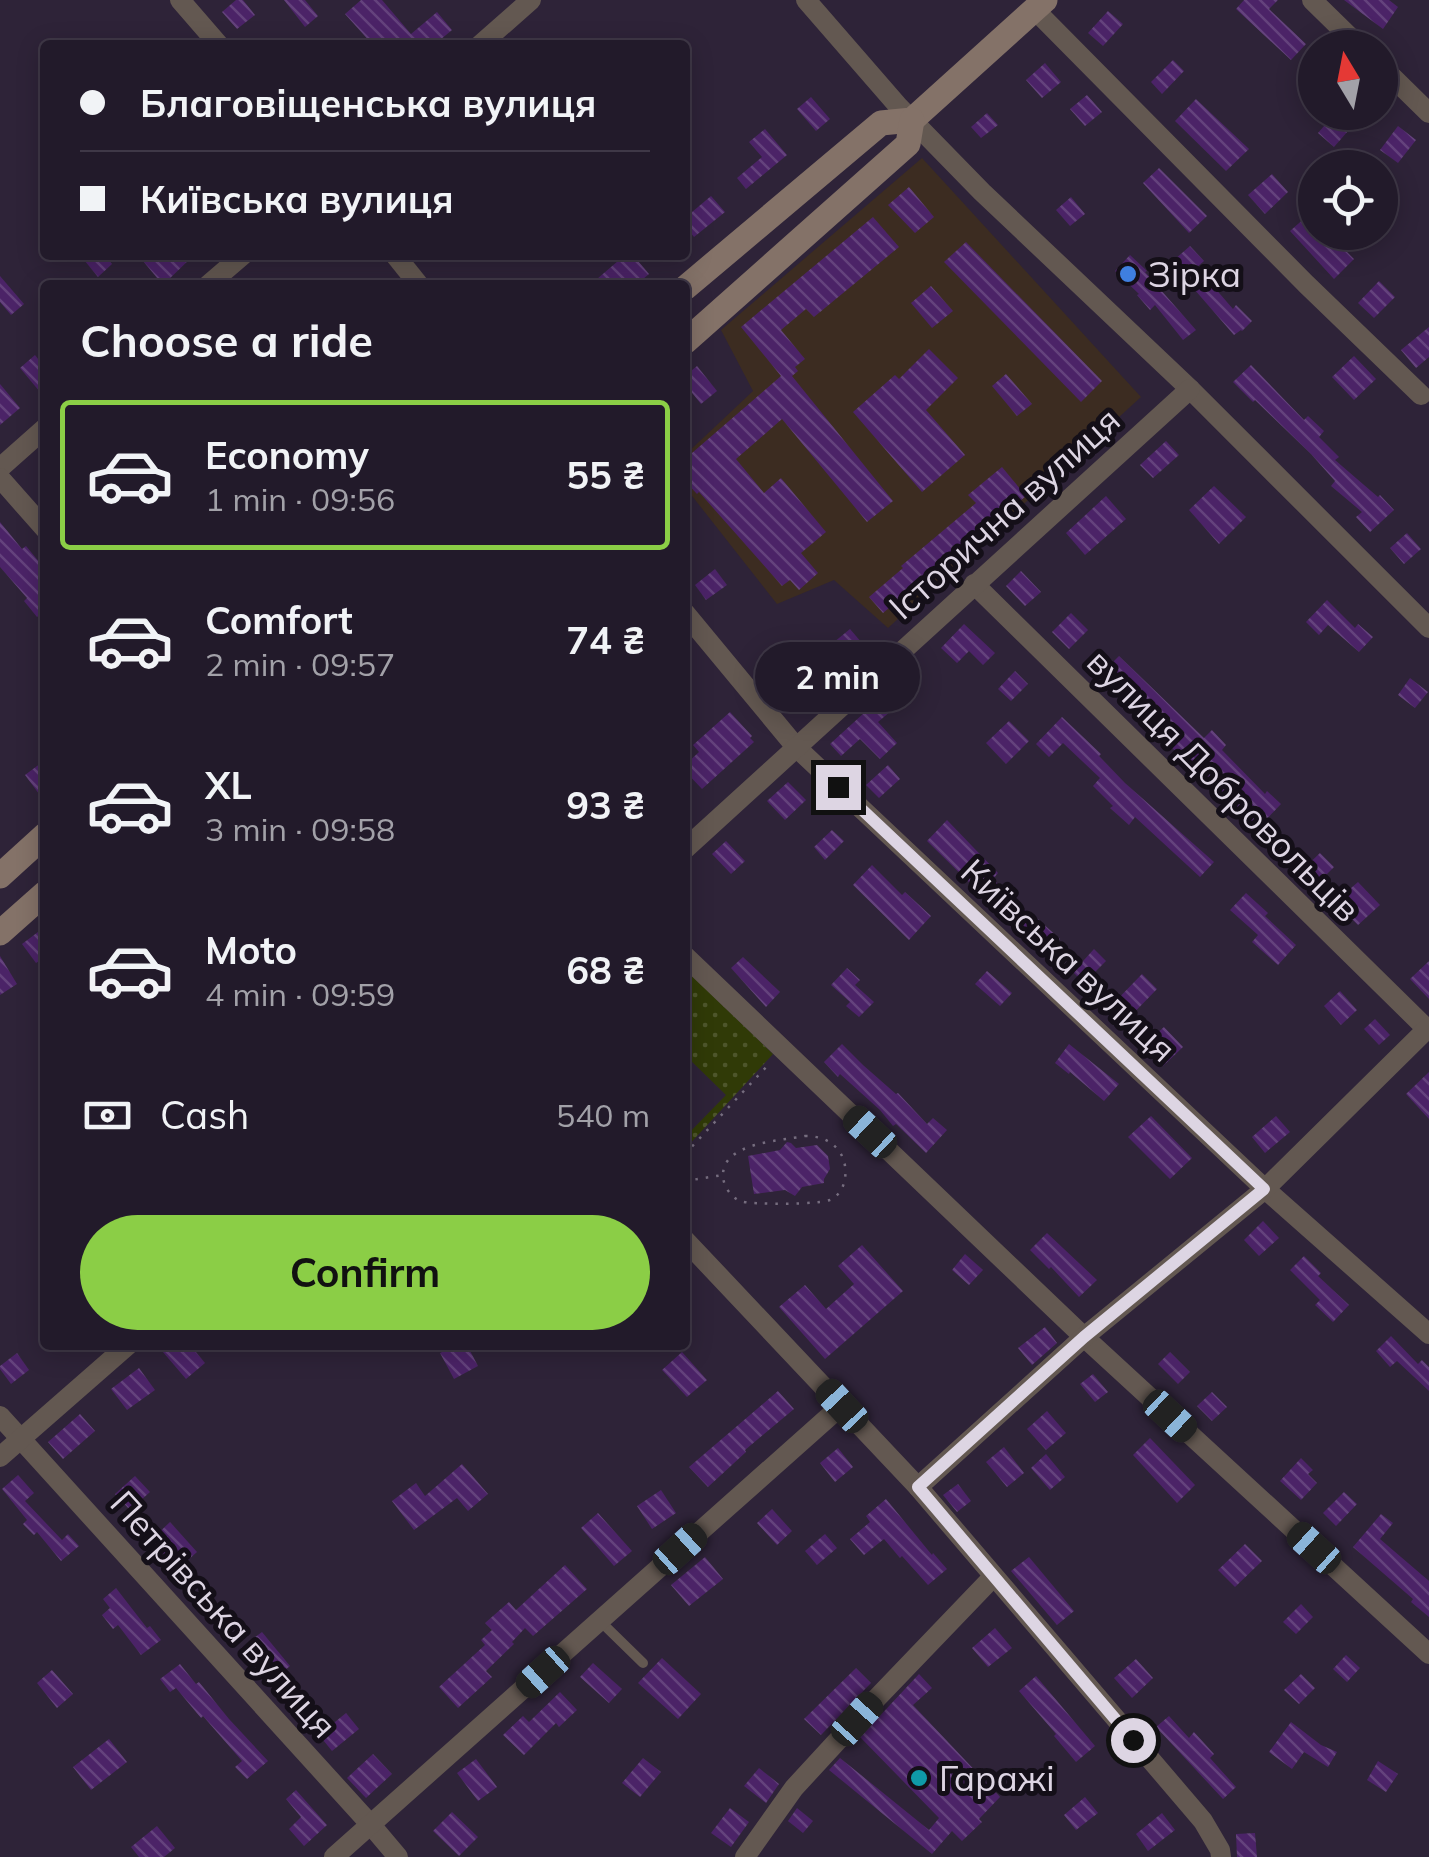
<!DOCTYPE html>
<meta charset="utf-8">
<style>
:root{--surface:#221a2a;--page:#2e2736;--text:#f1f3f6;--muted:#a2a1a8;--line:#3f3847;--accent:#8bce46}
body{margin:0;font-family:Mulish,sans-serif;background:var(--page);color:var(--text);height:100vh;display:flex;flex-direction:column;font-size:38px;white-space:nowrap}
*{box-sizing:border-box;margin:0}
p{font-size:32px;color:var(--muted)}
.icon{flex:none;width:55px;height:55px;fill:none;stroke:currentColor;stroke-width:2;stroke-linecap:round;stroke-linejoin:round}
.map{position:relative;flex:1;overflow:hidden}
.details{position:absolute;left:40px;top:280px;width:650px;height:1070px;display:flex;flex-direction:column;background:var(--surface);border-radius:10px;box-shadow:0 5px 25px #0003,0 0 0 2px var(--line)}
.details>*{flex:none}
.banner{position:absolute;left:40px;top:40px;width:650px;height:220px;border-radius:10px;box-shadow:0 5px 25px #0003,0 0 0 2px var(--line);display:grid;align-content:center;height:220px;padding:0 40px;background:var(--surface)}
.needle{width:65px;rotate:350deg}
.tools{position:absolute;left:1298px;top:30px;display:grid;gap:20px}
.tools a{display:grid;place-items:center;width:100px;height:100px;border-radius:50%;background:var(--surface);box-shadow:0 5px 25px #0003,0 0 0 2px var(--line);font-size:50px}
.end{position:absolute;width:45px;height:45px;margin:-22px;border:12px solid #ddd5e3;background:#111;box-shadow:0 0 0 5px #111}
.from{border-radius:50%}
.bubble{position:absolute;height:70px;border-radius:35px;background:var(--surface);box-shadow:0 5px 25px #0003,0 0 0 2px var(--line);font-size:32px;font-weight:700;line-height:70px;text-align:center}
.car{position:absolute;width:30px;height:60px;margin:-30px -15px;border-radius:12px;box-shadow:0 0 8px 2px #0007;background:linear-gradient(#222 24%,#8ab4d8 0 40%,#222 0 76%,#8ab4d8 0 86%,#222 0)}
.banner b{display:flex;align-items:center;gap:35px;height:95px;font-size:38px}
.banner b+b{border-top:2px solid var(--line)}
.banner i{width:25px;height:25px;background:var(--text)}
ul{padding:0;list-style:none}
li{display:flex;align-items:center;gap:30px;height:150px;margin:0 20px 15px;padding:0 20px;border:5px solid transparent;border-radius:10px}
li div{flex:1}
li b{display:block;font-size:38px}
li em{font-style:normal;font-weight:700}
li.selected{border-color:var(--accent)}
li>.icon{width:90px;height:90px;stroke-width:1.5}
h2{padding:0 40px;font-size:45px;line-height:120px}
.pay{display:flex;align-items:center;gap:25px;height:110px;padding:0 40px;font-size:38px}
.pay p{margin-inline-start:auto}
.primary-button{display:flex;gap:20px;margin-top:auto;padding:20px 40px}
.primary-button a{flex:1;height:115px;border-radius:60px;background:var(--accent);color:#111;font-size:40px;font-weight:700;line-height:115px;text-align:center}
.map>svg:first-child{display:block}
.industrial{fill:#3c2c21}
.park{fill:url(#park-dots)}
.building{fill:url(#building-back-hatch)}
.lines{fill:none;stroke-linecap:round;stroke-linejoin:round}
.path{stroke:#766d7f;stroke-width:2.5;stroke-dasharray:2.5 8;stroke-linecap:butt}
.lane{stroke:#635851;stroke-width:10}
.street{stroke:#635851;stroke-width:20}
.secondary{stroke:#847268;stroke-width:25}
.route{stroke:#ddd5e3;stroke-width:12}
.shop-dot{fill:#3f7fe0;stroke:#140f18;stroke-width:4}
.culture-dot{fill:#0f9aa8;stroke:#140f18;stroke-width:4}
.labels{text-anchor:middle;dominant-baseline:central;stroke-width:10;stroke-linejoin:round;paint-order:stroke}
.poi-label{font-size:35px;fill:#ddd5e3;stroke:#140f18;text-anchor:start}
.street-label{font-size:35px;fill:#ddd5e3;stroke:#140f18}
</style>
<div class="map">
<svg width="1429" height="1857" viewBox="0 0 1429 1857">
<defs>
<pattern id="park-dots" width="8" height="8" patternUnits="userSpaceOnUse" patternTransform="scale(2.5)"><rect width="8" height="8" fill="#303a07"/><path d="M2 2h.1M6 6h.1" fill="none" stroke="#4e562b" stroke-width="1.8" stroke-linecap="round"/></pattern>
<pattern id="building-back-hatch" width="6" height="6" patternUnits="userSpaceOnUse" patternTransform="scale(2.5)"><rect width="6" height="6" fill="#4b2367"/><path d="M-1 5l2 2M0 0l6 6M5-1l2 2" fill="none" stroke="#64427d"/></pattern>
</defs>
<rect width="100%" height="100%" fill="#2e2338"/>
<path class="industrial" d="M922,158L1141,397L888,628L834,580L777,604L685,487V455L753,391L721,330Z"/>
<path class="park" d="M685,969L773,1054L685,1149V1137L726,1095L685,1055Z"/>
<g class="building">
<path d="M236,0H243L255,15L237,29L222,12Z"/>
<path d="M284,0H305L318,16L305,27Z"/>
<path d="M361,0H382L411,34L437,12L452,30L434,45H373L345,14Z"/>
<path d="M1244,0H1278L1269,9L1306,44L1291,60L1236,9Z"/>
<path d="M1344,0H1389L1398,7L1383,29Z"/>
<path d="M1108,11L1123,24L1103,46L1088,33Z"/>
<path d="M1173,60L1184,71L1162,94L1151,82Z"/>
<path d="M1045,63L1061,82L1042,98L1026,80Z"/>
<path d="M1087,95L1102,112L1085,126L1070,109Z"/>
<path d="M811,97L830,119L816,131L797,109Z"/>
<path d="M1196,99L1249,149L1226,171L1175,121Z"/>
<path d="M1336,112H1343L1355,123L1334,147L1318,133Z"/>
<path d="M987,113L998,125L981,138L971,127Z"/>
<path d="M1398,126L1416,140L1398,163L1380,150Z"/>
<path d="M765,129L787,155L746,189L737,178L762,157L749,142Z"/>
<path d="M1159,168L1207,216L1189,233L1143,183Z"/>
<path d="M1272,174L1288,192L1265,214L1248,195Z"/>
<path d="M909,187L934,217L915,233L888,205Z"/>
<path d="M711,196L725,212L694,237L685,226V218Z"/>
<path d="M1071,197L1085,214L1070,226L1056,210Z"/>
<path d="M1315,209V232H1327L1354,259L1334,279L1290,231Z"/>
<path d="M873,217L899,247L814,317L806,309L781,330L805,359L795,367L798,371L792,376L893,501L867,522L782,419L736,459L764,493L781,478L826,532L801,553L818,573L799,590L790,580L782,586L699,492L697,494L685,481V459L781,376L741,327Z"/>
<path d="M966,242L1102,381L1081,402L944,262Z"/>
<path d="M1190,246L1204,261L1188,275L1174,260Z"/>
<path d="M80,255H104L112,264L98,277Z"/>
<path d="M138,255H194L163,285Z"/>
<path d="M625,255H633L649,274L636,285H590Z"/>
<path d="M1130,255L1147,271L1145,272L1196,330L1183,340L1155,305L1150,310L1137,295L1139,294L1115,271Z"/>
<path d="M0,276L24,304L11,315L0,302Z"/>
<path d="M1207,279L1233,309L1236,305L1252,321L1242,331L1241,330L1234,335L1194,289Z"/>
<path d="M1379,281L1395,297L1374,318L1358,303Z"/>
<path d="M931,286L953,311L932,328L911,303Z"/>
<path d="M1429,327V357L1416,368L1401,350Z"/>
<path d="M929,349L958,378L926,410L965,455L922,492L853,412L895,375L899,379Z"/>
<path d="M35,355L45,368V398L20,368Z"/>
<path d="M1354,356L1376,379L1354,400L1332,377Z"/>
<path d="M1251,365L1304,420L1308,416L1324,431L1319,437L1339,457L1335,460L1378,497L1380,495L1394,510L1370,532L1356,517L1362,512L1331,486L1335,481L1311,454L1255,400L1253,402L1233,382Z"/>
<path d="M697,366L717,391L701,404L685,384V376Z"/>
<path d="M1006,374L1032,404L1017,416L992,386Z"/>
<path d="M0,384L20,408L0,425Z"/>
<path d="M1166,441L1179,455L1153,478L1140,465Z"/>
<path d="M1002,467L1026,496L993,524L990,520L910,587L912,589L883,613L869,597L903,568L901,566L976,503L968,495Z"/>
<path d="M1214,486L1246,517L1219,544L1189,510Z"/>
<path d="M1106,496L1126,519L1085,555L1066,533Z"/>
<path d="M0,522L22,549L26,546L45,569V611L37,617L24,601L27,598L0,567Z"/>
<path d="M1407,533L1421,549L1404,564L1390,548Z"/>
<path d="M715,569L727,585L706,600L695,585Z"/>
<path d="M1021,571L1041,592L1025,606L1006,586Z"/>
<path d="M1327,600L1355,628L1358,624L1373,637L1359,652L1328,625L1319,635L1306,622Z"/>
<path d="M1071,613L1088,630L1069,649L1052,632Z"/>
<path d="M964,624L995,653L983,665L969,651L957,663L941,648Z"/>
<path d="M850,629L862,643L840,661L828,647Z"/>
<path d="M1119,656L1204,738L1212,730L1226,745L1222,750L1265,794L1267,791L1281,804L1258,828L1200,771L1198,773L1170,746L1118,689L1116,691L1100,675Z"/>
<path d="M1015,671L1028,684L1011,701L998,689Z"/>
<path d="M797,675L809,690L795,702L782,687Z"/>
<path d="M1410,678L1428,692L1415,708L1398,695Z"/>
<path d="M887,692L898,705L878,722L897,743L880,759L860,739L841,756L830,744Z"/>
<path d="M730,712L752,736L750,738L754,742L702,789L685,771V765L699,752L693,745Z"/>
<path d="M1062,717L1101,754L1099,756L1125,783L1214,862L1200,877L1135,817L1129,825L1110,808L1113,806L1093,786L1100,778L1063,743L1049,757L1036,744Z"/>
<path d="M1009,721L1029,741L1006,764L986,743Z"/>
<path d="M45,760V802L25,775Z"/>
<path d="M888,765L900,779L879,798L866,785Z"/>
<path d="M788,782L806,800L785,820L767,801Z"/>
<path d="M947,820L998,873L993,879L1029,914L1030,912L1060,939L1047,954L981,890L979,892L927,841Z"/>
<path d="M832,830L844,841L825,860L814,847Z"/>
<path d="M726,841L745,861L731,874L712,854Z"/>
<path d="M1320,853L1334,867L1314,887L1300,872Z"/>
<path d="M872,865L902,895L905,892L931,916L909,940L853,885Z"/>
<path d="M1358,882L1380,905L1358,925L1346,913L1353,907L1343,895Z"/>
<path d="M1246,893L1268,913L1265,916L1296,945L1278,965L1252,942L1258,935L1230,910Z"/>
<path d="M38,932L45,941V957L36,963L22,944Z"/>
<path d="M1094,949L1106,961L1084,983L1073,972Z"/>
<path d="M0,956L17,984L0,995Z"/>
<path d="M743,957L780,992L766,1007L731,968Z"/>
<path d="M1429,961V999L1410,979Z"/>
<path d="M847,968L860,980L855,985L874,1002L859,1017L846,1006L850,1002L831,985Z"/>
<path d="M987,971L1012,993L1000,1006L975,984Z"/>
<path d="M1142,974L1157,989L1124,1023L1109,1008Z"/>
<path d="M1340,991L1357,1010L1341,1025L1324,1006Z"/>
<path d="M1375,1019L1390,1035L1379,1045L1364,1029Z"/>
<path d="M1164,1027L1183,1047L1163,1066L1144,1045Z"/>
<path d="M842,1044L863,1065L896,1094L898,1093L927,1124L933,1118L947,1130L926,1153L896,1124L893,1126L880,1110L840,1074L838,1077L824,1062Z"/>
<path d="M1069,1044L1119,1084L1104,1101L1070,1072L1069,1074L1055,1063Z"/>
<path d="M1429,1072V1119L1406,1094Z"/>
<path d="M1151,1116L1192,1158L1170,1179L1128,1137Z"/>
<path d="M1276,1116L1290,1132L1265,1153L1252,1137Z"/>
<path d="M787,1142L791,1143L796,1148L817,1145L828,1156L830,1169L824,1179V1183L802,1187L795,1196L785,1190L754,1194L748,1156L780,1150Z"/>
<path d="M1263,1221L1279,1238L1259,1256L1244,1240Z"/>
<path d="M1047,1233L1097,1280L1079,1297L1051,1267L1049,1269L1030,1250Z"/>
<path d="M862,1245L903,1291L825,1359L779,1307L805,1285L826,1309L854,1284L838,1266Z"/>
<path d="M965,1254L983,1270L969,1285L952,1270Z"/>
<path d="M1304,1256L1321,1273L1318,1276L1349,1305L1333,1322L1315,1305L1320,1300L1290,1270Z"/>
<path d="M1045,1327L1057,1343L1032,1365L1018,1348Z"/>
<path d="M1391,1336L1418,1364L1422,1360L1429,1367V1391L1397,1361L1390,1367L1376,1351Z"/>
<path d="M157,1345H190L205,1363L186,1379Z"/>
<path d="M456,1345H467L478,1366L454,1379L440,1353Z"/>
<path d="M682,1352L707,1380L687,1397L662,1370Z"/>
<path d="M1170,1352L1190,1372L1178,1384L1158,1364Z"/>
<path d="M17,1353L29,1370L11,1384L0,1369V1366Z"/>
<path d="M139,1368L155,1390L127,1410L111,1389Z"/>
<path d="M1093,1374L1108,1392L1095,1402L1080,1384Z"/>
<path d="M778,1391L794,1409L745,1450L746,1452L708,1487L689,1467Z"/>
<path d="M1212,1392L1227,1407L1212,1421L1197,1406Z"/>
<path d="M1047,1411L1066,1433L1046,1450L1027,1429Z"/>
<path d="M80,1414L95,1431L63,1459L48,1442Z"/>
<path d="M1150,1438L1195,1485L1177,1503L1133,1455Z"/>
<path d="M1004,1447L1024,1473L1007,1487L986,1462Z"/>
<path d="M838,1448L853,1467L835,1482L820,1463Z"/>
<path d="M1046,1454L1065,1477L1050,1490L1031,1468Z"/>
<path d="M1301,1458L1313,1470L1308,1474L1317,1483L1301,1500L1280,1481Z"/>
<path d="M462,1464L488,1494L468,1511L457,1498L414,1530L392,1501L416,1483L425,1496Z"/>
<path d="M18,1475L34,1493L25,1501L62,1540L68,1534L79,1546L61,1561L37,1532L34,1535L23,1524L27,1520L2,1489Z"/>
<path d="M135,1476L150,1492L130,1510L115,1494Z"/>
<path d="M958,1484L971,1501L957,1512L943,1495Z"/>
<path d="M661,1490L676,1513L652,1529L637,1506Z"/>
<path d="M1344,1492L1357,1504L1336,1526L1323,1513Z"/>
<path d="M886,1499L932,1555L933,1553L947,1569L928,1585L902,1556L900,1558L884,1539L864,1555L850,1539L870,1522L866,1516Z"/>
<path d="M772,1509L792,1531L777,1545L757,1523Z"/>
<path d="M598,1513L632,1551L614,1566L581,1528Z"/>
<path d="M1381,1514L1393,1523L1380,1539L1429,1581V1617L1411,1602L1413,1599L1353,1547Z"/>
<path d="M170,1522L197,1552L178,1569L151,1540Z"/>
<path d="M825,1534L837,1548L817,1565L805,1551Z"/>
<path d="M1245,1544L1262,1561L1235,1587L1218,1570Z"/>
<path d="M705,1557L723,1579L689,1606L671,1585Z"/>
<path d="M1029,1557L1074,1611L1057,1625L1011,1571Z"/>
<path d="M565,1565L587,1589L533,1636L525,1628L512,1642L514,1644L486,1671L492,1677L458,1708L439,1687L485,1645L481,1640L492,1630L485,1623L509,1602L516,1610Z"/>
<path d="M116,1588L147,1628L150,1626L161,1640L141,1655L118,1625L113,1629L102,1615L110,1608L103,1599Z"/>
<path d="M1301,1604L1313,1617L1296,1634L1283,1622Z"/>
<path d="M995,1628L1012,1648L988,1667L972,1648Z"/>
<path d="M262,1632L290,1666L270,1683L241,1648Z"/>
<path d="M1346,1655L1360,1668L1347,1682L1333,1669Z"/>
<path d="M662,1658L701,1694L678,1719L638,1683Z"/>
<path d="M1136,1659L1153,1678L1132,1698L1114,1678Z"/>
<path d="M593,1663L622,1689L609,1703L580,1677Z"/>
<path d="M180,1664L196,1684L199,1682L229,1719L268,1761L247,1779L235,1767L242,1761L203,1716L201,1718L176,1688L170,1692L160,1679Z"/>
<path d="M856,1668L871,1683L821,1735L804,1719Z"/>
<path d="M52,1670L73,1694L57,1708L37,1683Z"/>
<path d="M919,1674L932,1688L913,1705L1000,1797L979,1819L982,1822L962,1841L952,1831L932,1854L829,1770L840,1758L929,1830L939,1818L860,1737Z"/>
<path d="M1301,1674L1315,1688L1299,1704L1284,1690Z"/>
<path d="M1036,1676L1095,1746L1076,1762L1054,1736L1056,1734L1019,1691Z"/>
<path d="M560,1692L577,1710L559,1727L556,1723L524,1755L503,1735L523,1716L529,1722Z"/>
<path d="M346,1713L359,1729L332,1751L319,1735Z"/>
<path d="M1169,1716L1189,1738L1194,1732L1214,1754L1210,1758L1236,1787L1223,1799L1156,1727Z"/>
<path d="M1291,1722L1321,1745L1337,1752L1328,1767L1304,1752L1292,1769L1269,1752Z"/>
<path d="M109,1739L127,1762L91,1790L73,1767Z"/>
<path d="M373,1754L392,1774L366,1798L347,1778Z"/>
<path d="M643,1758L661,1772L640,1797L622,1783Z"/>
<path d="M476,1759L497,1787L478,1801L457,1773Z"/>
<path d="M1378,1761L1398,1774L1386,1792L1367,1780Z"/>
<path d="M759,1768L779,1784L766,1803L744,1786Z"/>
<path d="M296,1790L327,1825L304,1846L289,1829L301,1817L286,1799Z"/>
<path d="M1085,1797L1098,1813L1076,1830L1064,1815Z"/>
<path d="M730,1808L749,1822L731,1847L711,1833Z"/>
<path d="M797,1808L813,1821L803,1833L788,1821Z"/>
<path d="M452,1812L478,1837L459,1856L433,1831Z"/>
<path d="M1162,1813L1175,1830L1148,1851L1136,1834Z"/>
<path d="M157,1826L175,1848L164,1857H139L131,1847Z"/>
<path d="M1255,1833L1257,1857H1237L1236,1834Z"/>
</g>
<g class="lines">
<g class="path">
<path d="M805,1136C819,1136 831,1140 839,1151C849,1164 848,1190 832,1199C823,1205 750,1205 740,1201C731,1197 724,1187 723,1177C721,1142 781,1141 805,1136Z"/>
<path d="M685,1154L769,1064"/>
<path d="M685,1181L723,1175"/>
</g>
<path class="lane" d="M600,1621L643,1663"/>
<g class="street">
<path d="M180,0L219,45"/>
<path d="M806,0L899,107L982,192L1190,389L1429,628"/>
<path d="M1312,0L1361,48"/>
<path d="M1035,10L1306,284L1421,395"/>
<path d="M480,45L531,0"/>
<path d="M1380,65L1429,113"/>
<path d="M395,255L419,285"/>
<path d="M208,285L243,255"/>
<path d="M0,468L45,428"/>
<path d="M0,478L45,529"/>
<path d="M974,584L1429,1031"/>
<path d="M685,613L796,747L1265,1189L1429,1334"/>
<path d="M685,849L1190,389"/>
<path d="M685,956L1084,1337L1429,1654"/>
<path d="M685,1240L918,1487L1203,1821L1220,1850L1221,1857"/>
<path d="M0,1416L371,1825L398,1857"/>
<path d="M0,1457L128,1345"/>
<path d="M918,1487L1084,1337L1265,1189L1429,1027"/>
<path d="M334,1857L841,1406"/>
<path d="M745,1857L794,1788L875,1700L993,1577"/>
</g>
<g class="secondary">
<path d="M685,288L881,123L912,120L1045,0"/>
<path d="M685,342L908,144L912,120"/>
<path d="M0,876L45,835"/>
<path d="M0,933L45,893"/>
</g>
</g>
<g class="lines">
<path class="route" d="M838,787L1264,1189L1084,1337L918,1487L1133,1740"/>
</g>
<circle class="shop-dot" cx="1128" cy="274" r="10"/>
<circle class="culture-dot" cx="919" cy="1778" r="10"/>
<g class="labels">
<g class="poi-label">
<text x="1148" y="274">Зірка</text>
<text x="939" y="1778">Гаражі</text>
</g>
<g class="street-label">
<text transform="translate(1004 513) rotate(-42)">Історична вулиця</text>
<text transform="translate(1224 785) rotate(45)">вулиця Добровольців</text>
<text transform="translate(1069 960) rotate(43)">Київська вулиця</text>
<text transform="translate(224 1614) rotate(48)">Петрівська вулиця</text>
</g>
</g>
</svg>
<div class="tools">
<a><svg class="needle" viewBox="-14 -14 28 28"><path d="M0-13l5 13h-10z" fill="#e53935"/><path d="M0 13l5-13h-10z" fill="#a2a1a8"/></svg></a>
<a><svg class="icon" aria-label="locate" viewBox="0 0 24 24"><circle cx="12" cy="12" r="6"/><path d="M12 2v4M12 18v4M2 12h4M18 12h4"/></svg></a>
</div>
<i class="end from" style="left:1133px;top:1740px"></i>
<i class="end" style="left:838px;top:787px"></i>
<div class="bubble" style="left:755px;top:642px;width:165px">2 min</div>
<i class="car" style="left:870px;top:1132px;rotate:313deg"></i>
<i class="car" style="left:842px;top:1406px;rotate:317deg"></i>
<i class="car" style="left:1170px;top:1416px;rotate:133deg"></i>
<i class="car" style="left:1314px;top:1548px;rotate:312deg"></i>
<i class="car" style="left:680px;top:1549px;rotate:48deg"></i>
<i class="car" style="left:543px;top:1672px;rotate:228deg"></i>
<i class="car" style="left:857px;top:1719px;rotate:42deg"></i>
<div class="banner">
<b><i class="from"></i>Благовіщенська вулиця</b>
<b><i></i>Київська вулиця</b>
</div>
<section class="details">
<h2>Choose a ride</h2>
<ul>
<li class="selected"><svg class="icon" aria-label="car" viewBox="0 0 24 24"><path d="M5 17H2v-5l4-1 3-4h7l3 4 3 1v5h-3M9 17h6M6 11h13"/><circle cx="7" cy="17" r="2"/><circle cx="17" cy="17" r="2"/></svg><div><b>Economy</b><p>1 min · 09:56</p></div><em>55 ₴</em></li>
<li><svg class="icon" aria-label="car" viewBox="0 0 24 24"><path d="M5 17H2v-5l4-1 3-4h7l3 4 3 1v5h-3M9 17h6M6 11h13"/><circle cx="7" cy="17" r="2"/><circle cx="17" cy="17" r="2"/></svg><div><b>Comfort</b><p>2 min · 09:57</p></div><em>74 ₴</em></li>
<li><svg class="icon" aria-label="car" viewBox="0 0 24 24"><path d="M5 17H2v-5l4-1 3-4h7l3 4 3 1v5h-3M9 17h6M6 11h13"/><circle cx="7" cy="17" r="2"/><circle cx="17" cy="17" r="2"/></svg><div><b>XL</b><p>3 min · 09:58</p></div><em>93 ₴</em></li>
<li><svg class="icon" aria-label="car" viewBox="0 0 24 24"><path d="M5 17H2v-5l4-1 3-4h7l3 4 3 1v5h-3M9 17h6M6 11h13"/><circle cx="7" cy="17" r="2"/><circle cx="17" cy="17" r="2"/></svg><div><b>Moto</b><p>4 min · 09:59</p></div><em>68 ₴</em></li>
</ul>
<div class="pay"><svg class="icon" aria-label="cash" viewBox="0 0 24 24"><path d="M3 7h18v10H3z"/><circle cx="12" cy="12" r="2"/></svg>Cash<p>540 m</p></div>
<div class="primary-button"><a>Confirm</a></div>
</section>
</div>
